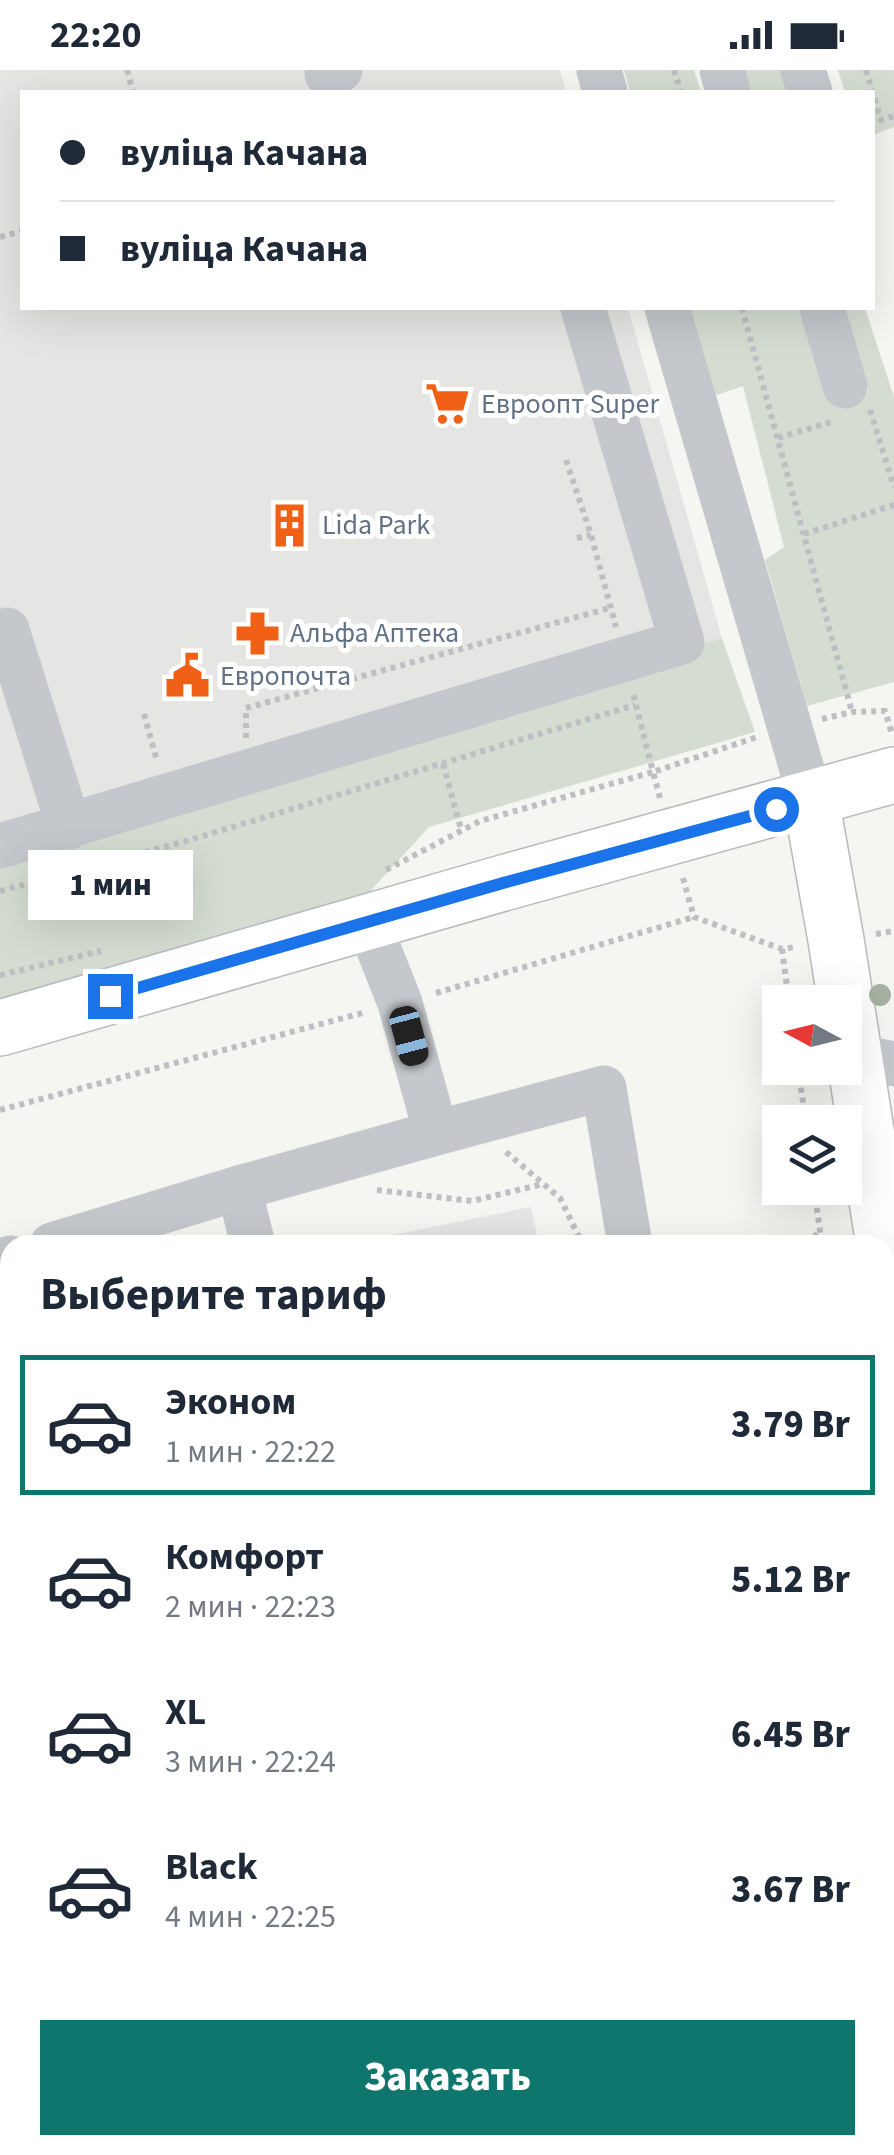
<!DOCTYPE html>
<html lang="ru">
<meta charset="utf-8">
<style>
:root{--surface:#fff;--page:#f2f2f3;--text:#1f2937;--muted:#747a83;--line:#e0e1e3;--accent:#0f766e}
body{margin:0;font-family:"Source Sans 3",sans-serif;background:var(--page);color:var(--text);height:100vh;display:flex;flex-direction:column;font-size:38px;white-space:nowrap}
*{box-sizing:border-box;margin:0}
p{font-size:32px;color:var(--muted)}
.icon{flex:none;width:55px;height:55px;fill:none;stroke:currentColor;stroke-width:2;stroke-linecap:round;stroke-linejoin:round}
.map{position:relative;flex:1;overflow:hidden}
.sheet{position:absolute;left:0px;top:1165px;width:895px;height:920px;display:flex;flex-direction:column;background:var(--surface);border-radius:30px 30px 0 0;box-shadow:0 10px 40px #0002}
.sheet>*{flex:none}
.hud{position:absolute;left:20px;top:20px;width:855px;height:220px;border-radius:0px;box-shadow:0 10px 40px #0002;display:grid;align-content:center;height:220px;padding:0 40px;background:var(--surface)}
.needle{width:65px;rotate:277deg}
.fabs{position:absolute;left:762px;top:915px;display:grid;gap:20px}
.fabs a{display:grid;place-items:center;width:100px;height:100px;border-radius:0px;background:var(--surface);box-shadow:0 10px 40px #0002;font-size:50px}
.end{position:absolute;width:45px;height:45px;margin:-22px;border:12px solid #1a73e8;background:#fff;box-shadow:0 0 0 5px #fff}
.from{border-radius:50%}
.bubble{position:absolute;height:70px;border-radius:0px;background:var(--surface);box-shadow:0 10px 40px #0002;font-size:32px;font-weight:800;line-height:70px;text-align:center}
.car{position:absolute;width:30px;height:60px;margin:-30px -15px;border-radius:12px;box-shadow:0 0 8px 2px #0007;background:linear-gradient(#222 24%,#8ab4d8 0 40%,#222 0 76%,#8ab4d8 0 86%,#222 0)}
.hud b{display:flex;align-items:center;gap:35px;height:95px;font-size:38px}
.hud b+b{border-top:2px solid var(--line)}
.hud i{width:25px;height:25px;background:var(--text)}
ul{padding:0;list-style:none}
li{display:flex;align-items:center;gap:30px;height:140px;margin:0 20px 15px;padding:0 20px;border:5px solid transparent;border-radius:0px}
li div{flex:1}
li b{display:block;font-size:38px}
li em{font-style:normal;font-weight:800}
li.active{border-color:var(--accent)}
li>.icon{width:90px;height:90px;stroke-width:1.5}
h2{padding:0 40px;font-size:45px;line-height:120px}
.action{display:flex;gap:20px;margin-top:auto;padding:20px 40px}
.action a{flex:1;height:115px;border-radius:0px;background:var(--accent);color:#fff;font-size:40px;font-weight:800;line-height:115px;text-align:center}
.status{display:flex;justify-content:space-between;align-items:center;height:70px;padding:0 50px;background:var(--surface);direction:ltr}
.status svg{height:28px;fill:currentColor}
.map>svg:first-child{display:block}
.built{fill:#e5e6e4}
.green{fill:#d5ddd2}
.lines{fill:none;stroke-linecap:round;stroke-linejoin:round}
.major-casing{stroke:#b7babe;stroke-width:58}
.path{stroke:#bebfc2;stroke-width:6;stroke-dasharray:5 5;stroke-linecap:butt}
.minor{stroke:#c4c7cb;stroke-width:45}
.major{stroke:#fff;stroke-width:55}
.tree{fill:#a5b2a2}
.route{stroke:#1a73e8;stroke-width:12}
.labels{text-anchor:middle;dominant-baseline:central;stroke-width:10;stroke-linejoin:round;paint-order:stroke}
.poi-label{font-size:28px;fill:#627184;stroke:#fff;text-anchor:start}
</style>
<div class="status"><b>22:20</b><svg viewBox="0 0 49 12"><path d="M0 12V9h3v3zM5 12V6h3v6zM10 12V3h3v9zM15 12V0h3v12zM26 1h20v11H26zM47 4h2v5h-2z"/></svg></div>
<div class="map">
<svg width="894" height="2085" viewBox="0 0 894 2085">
<rect width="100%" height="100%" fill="#f5f5f1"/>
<g class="built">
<path d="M0,0H560L566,22H22V238H628L722,568L103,746L0,778Z"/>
<path d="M531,1137L539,1175H342Z"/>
<path d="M885,1767L894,1817V1944L885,1945Z"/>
</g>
<g class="green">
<path d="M624,0H694L701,22H630Z"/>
<path d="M743,0H787V22H751Z"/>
<path d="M838,0H894V57L873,65L872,22H845Z"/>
<path d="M690,238H804L833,333L868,322L843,238H865L894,327V612L807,636L765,490L784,477L743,316L714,326Z"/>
<path d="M722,568L755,662L429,757L352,841L0,929V778L103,746Z"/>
</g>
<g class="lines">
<defs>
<g id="major">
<path d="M811,730L836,870L884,1175"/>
<path d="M0,958L503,813L894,705"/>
<path d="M885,1180L894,1236"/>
</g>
</defs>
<use href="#major" class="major-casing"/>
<g class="path">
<path d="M127,0L133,22"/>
<path d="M674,0L681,22"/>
<path d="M866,0L881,50L894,46"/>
<path d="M0,167L22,161"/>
<path d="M742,238L852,642"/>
<path d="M870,340L894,417"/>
<path d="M778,368L834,351"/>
<path d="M566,390L591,465L616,557"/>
<path d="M804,464L894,435"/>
<path d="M577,468L591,465"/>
<path d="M144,644L157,691"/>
<path d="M822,649L852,642L885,641L892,664"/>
<path d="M246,668V638L610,538"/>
<path d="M443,694L461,759"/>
<path d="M660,728L653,702L757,667"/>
<path d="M386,800L480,751L653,702L633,623"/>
<path d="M683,808L694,847L782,879L795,877"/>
<path d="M0,821L183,772L635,635"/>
<path d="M876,864L894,861"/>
<path d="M782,879L789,932"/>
<path d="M0,905L101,881"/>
<path d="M436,923L694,847"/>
<path d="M798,998L806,1052"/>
<path d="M0,1040L366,942"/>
<path d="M506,1082L560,1128L583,1175"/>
<path d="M814,1118L822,1175"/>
<path d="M377,1120L472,1131L543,1114"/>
<path d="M808,1175L820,1160"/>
<path d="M0,1295L10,1312"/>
<path d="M0,1471L10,1520"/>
<path d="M0,1570L10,1567"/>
<path d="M885,1587L894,1611"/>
<path d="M0,1677L10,1686"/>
<path d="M885,1778L894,1785"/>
<path d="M0,1810L10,1792"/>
<path d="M885,1823L894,1806"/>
<path d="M0,1855L10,1852"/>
<path d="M885,1881L894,1880"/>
<path d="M0,1898L10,1926"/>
<path d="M885,1961L894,1960"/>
<path d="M885,1994L894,1998"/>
<path d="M69,2075L73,2085"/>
<path d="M724,2075L739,2085"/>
<path d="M90,2085L94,2075"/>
</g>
<g class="minor">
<path d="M599,0L605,22"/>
<path d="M722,0L728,22"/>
<path d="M803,0L810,22"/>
<path d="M327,4L340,0"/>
<path d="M667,238L811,730"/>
<path d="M822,238L845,316"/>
<path d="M7,560L69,757"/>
<path d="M0,776L682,572L583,238"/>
<path d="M853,986L894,994"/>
<path d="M436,1063L604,1018L630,1175"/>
<path d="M239,1118L253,1175"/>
<path d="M52,1175L239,1118L436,1063L400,933L368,852"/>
<path d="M0,1191L10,1188"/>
<path d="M885,1725L894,1724"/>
<path d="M156,2075L158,2085"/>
<path d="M789,2075L791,2085"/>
<path d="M343,2085L394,2075"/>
</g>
<use href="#major" class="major"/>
</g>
<circle class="tree" cx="880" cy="925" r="11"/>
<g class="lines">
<path class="route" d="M110,926L503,813L776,739"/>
</g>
<defs>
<symbol id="supermarket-bare" viewBox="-9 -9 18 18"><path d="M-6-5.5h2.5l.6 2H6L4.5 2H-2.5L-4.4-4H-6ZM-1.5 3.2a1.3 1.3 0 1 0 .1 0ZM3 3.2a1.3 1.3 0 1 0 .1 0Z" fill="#f06016" stroke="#fff" stroke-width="2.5" paint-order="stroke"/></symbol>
<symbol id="building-bare" viewBox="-9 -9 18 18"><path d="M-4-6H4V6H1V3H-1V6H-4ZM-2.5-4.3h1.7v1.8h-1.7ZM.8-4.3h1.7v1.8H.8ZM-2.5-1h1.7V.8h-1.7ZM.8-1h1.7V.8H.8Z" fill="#f06016" stroke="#fff" stroke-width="2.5" paint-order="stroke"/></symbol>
<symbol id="pharmacy-bare" viewBox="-9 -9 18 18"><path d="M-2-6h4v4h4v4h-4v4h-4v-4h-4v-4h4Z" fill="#f06016" stroke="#fff" stroke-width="2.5" paint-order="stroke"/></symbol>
<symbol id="civic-bare" viewBox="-9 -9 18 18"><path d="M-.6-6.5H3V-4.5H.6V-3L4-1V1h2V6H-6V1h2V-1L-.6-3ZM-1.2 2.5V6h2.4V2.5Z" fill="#f06016" stroke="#fff" stroke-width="2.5" paint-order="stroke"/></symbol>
</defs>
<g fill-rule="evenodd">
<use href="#supermarket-bare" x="416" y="302" width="63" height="63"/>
<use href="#building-bare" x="258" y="424" width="63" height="63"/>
<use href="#pharmacy-bare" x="226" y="532" width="63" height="63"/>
<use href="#civic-bare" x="156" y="574" width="63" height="63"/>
</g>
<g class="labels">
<g class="poi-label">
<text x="481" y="334">Евроопт Super</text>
<text x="322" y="455">Lida Park</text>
<text x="290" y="563">Альфа Аптека</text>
<text x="220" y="606">Европочта</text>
</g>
</g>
</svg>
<div class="fabs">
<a><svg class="needle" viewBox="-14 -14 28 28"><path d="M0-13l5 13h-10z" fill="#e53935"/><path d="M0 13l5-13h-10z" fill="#747a83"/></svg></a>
<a><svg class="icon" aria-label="layers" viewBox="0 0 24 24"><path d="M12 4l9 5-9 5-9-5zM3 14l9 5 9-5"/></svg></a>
</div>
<i class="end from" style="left:776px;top:739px"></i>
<i class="end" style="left:110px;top:926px"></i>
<div class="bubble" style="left:28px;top:780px;width:165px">1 мин</div>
<i class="car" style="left:409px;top:966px;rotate:165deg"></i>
<div class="hud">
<b><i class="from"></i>вуліца Качана</b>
<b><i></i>вуліца Качана</b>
</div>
<section class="sheet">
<h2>Выберите тариф</h2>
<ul>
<li class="active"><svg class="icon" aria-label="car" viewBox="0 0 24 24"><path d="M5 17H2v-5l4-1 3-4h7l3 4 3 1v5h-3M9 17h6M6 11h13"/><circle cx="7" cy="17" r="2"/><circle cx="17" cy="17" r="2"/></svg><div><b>Эконом</b><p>1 мин · 22:22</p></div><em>3.79 Br</em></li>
<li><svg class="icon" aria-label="car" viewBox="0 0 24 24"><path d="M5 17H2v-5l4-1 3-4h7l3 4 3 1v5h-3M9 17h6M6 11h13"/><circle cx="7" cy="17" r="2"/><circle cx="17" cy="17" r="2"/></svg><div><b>Комфорт</b><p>2 мин · 22:23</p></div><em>5.12 Br</em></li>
<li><svg class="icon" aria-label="car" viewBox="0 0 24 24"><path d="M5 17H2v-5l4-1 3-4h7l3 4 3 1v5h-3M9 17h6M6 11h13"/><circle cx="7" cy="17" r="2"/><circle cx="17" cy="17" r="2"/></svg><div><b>XL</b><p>3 мин · 22:24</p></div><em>6.45 Br</em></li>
<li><svg class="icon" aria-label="car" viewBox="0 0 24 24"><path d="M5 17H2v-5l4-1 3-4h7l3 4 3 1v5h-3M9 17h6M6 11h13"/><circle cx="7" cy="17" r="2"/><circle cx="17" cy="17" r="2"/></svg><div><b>Black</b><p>4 мин · 22:25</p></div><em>3.67 Br</em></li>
</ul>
<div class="action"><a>Заказать</a></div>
</section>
</div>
